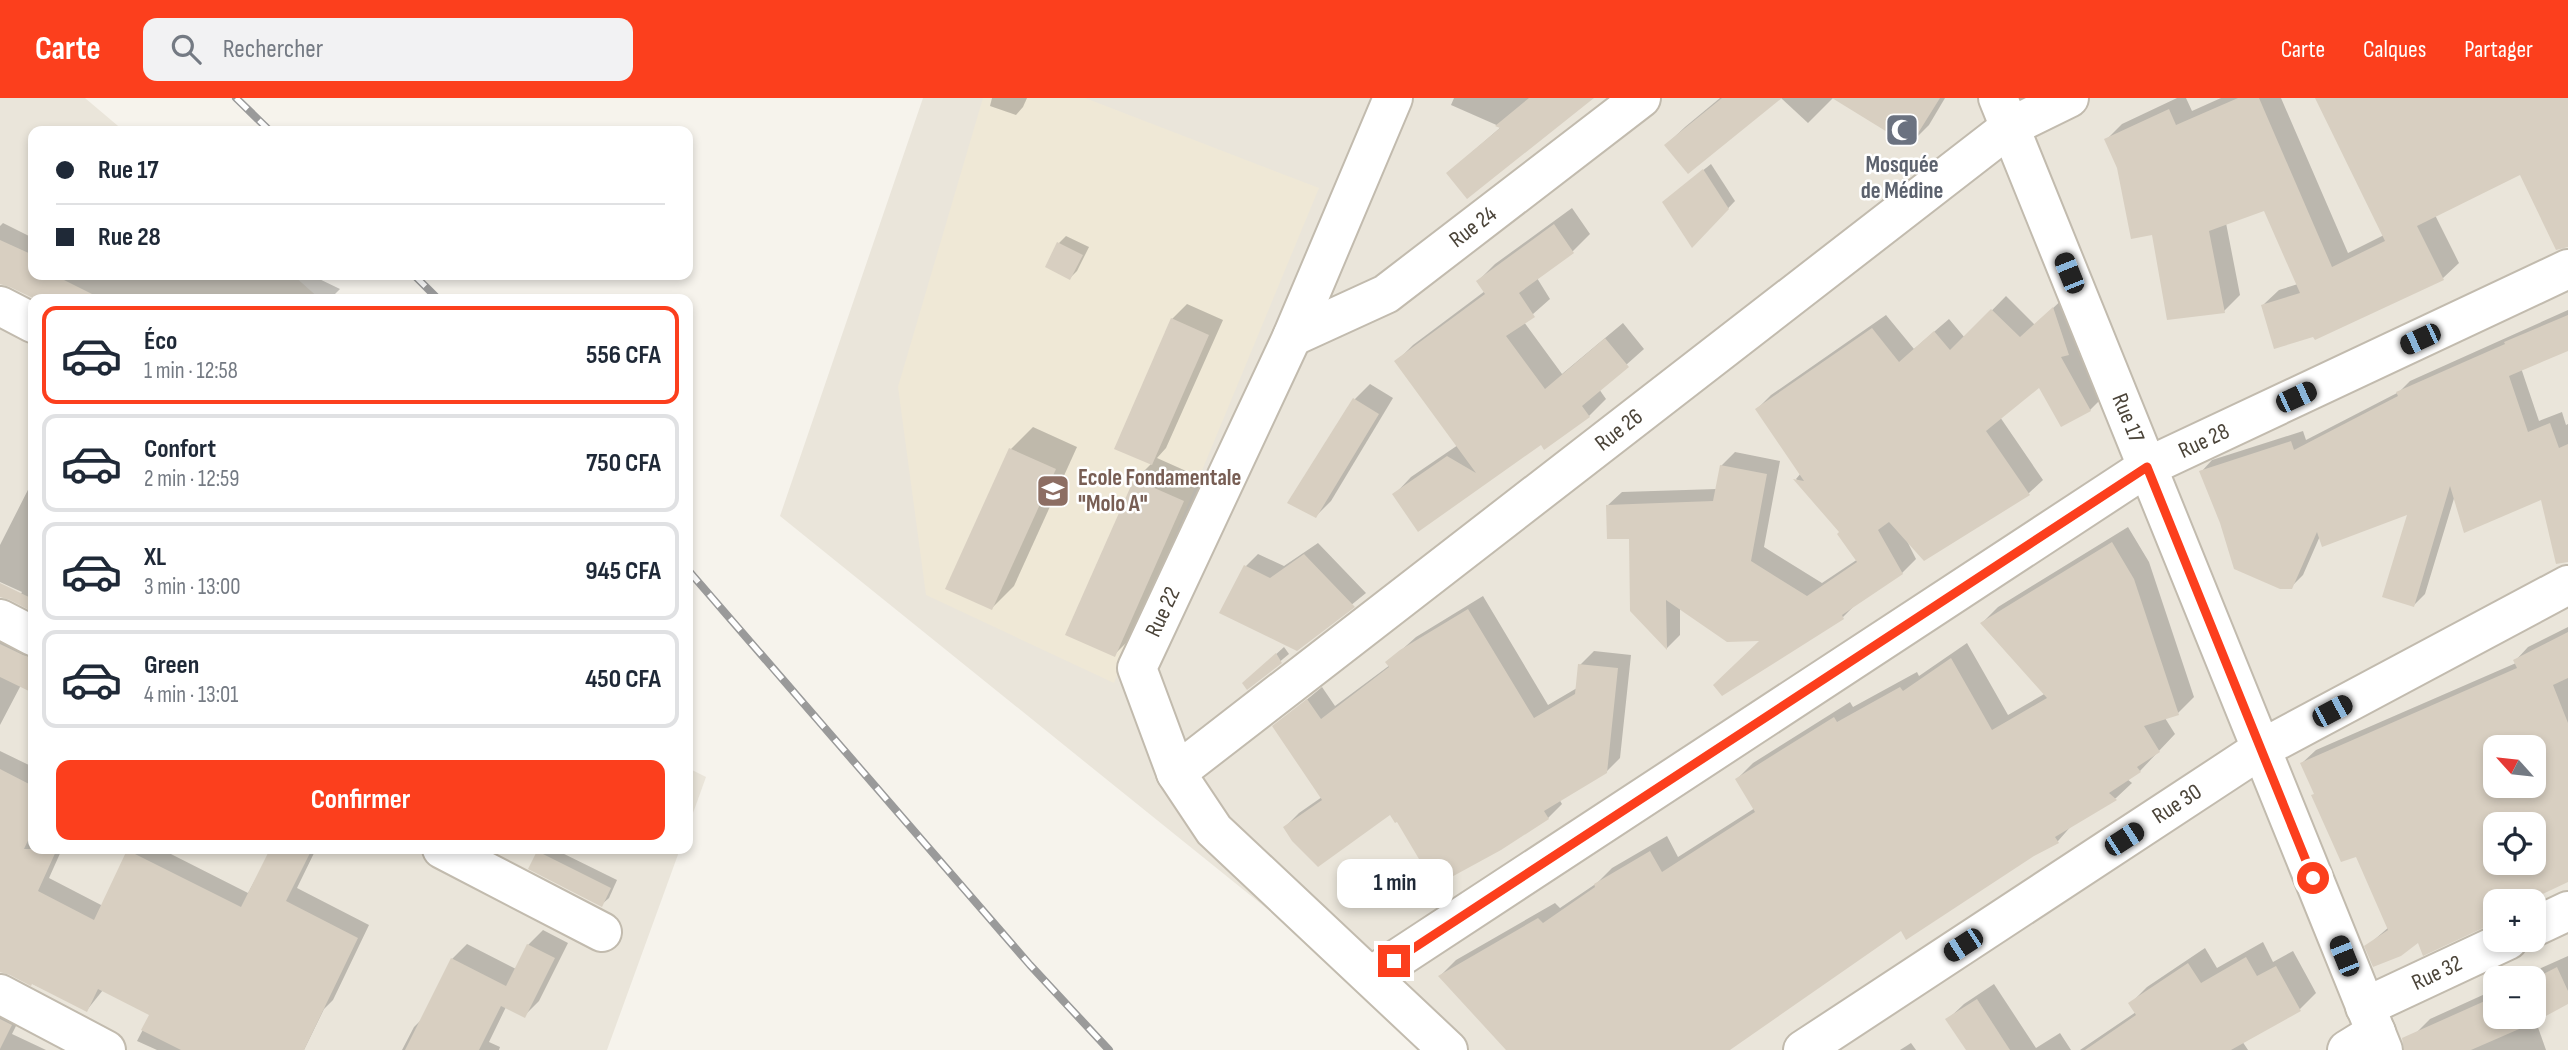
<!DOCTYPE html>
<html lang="fr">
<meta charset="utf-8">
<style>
:root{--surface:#fff;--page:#f2f2f3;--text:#1f2937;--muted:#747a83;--line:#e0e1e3;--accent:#fc3f1d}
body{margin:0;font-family:"Sofia Sans Condensed",sans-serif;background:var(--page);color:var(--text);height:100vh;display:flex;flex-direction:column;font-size:26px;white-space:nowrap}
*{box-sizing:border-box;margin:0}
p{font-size:23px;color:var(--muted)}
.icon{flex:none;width:38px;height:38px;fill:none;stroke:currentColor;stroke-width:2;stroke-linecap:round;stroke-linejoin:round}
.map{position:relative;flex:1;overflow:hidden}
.side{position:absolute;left:28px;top:196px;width:665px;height:560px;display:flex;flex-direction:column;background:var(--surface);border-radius:14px;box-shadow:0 4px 10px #0003}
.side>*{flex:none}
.guide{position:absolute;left:28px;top:28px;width:665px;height:154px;border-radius:14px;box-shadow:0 4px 10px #0003;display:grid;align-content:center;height:154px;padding:0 28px;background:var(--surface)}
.needle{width:46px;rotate:297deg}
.controls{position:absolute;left:2483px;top:637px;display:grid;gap:14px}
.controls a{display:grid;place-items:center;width:63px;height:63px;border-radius:14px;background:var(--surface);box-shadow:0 4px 10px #0003;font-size:35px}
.end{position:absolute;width:32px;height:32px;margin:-16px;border:9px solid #fc3f1d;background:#fff;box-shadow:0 0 0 4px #fff}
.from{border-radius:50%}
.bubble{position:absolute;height:49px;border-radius:14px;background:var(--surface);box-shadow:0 4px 10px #0003;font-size:23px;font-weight:700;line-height:49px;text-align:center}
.car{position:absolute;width:21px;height:42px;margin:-21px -10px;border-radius:9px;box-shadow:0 0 5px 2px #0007;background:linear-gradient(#222 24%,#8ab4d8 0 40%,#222 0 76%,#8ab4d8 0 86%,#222 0)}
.guide b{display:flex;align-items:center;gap:24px;height:66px;font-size:26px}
.guide b+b{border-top:2px solid var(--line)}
.guide i{width:18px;height:18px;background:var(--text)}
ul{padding:12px 0 0;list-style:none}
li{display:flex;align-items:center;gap:21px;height:98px;margin:0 14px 10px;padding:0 14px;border:4px solid var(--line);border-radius:14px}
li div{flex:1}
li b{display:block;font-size:26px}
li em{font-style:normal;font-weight:700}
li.selected{border-color:var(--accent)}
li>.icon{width:63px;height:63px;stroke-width:1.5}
.primary-button{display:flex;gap:14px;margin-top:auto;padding:14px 28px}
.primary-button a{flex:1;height:80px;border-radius:14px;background:var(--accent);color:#fff;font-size:28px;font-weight:700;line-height:80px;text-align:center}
header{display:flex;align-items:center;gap:42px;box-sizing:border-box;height:98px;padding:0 35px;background:var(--accent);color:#fff}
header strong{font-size:33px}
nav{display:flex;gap:38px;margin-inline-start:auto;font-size:24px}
.search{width:490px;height:63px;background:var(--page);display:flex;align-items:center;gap:18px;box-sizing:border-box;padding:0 24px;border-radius:14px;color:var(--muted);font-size:26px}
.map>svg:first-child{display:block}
.residential{fill:#eae5da;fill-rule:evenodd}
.education{fill:#efe8d6}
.shadow{fill:#0003;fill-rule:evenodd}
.building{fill:#d8cfc1;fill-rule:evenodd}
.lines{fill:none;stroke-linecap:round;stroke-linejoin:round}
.minor-casing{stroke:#c2bbae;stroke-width:42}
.tertiary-casing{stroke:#c2bbae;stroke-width:42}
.minor{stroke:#fff;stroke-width:38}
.tertiary{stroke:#fff;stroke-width:38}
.rail-casing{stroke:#9a9a9a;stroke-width:8}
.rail{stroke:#fff;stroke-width:5;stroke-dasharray:16;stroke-linecap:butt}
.route{stroke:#fc3f1d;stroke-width:9}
.labels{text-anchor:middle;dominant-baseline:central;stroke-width:5;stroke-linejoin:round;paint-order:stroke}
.worship-label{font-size:23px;font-weight:bold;fill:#5b616d;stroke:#fff}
.street-label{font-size:23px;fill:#4b4439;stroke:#fff}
.education-label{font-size:23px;font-weight:bold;fill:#785e54;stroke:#fff;text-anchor:start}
</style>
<header>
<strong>Carte</strong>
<div class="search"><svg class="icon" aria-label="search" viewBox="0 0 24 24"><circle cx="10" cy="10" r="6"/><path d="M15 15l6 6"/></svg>Rechercher</div>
<nav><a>Carte</a><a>Calques</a><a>Partager</a></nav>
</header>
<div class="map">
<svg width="2568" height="952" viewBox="0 0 2568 952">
<rect width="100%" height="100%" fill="#f6f3ec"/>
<g class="residential">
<path d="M0,0H85L124,33H33V177H293L320,201H33V751H680L607,952H0Z"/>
<path d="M923,0H2568V952H1442L780,418ZM2496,649H2534V688H2496ZM2496,726H2534V765H2496ZM2496,803H2534V842H2496ZM2496,880H2534V919H2496Z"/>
<path d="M688,670L706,679L688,729Z"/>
</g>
<path class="education" d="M983,0H1085L1319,90L1114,585L926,497L898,289Z"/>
<g class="shadow">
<path d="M992,0H1027L1023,9L1016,17L990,8Z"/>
<path d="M1454,0H1588L1448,75L1501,29L1451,7Z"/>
<path d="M1720,0H1779L1666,47L1685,29Z"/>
<path d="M1781,0H1833L1808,25Z"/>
<path d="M1835,0H1945L1929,27L1910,46Z"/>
<path d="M2177,0H2186L2192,13L2221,0H2281L2348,155L2384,137L2317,0H2568V126L2520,75L2435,117L2459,165L2443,180L2263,207L2279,192L2298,186L2264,111L2226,125L2240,197L2224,213L2153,135L2106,42L2122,26Z"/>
<path d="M1711,66L1735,103L1693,147L1672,97Z"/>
<path d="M1572,110L1590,136L1573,153L1537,180L1550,201L1524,224L1562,276L1623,225L1644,251L1599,291L1606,301L1589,318L1541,345L1419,432L1395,396L1411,379L1458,347L1397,263L1413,247L1485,193L1478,183L1495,166Z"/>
<path d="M3,125L33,140V177H311L340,191L330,201H38L0,182V128Z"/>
<path d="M1066,138L1089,149L1077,173L1070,180L1059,145Z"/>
<path d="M2067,197L2082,241L2076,247L2104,298L2090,312L2040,287L2000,319L2043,382L2029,395L1906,441L1916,461L1902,475L1857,505L1843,519L1722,596L1763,541L1680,509V537L1667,550L1631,439L1608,407L1622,394L1717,391L1721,368L1735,354L1780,363L1764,449L1822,485L1858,461L1841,434L1796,381L1801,375L1757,311L1771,297L1886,217L1914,251L1949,221L1965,240L2006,198L2035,227Z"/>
<path d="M1187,206L1223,222L1166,350L1157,360L1204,381L1136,535L1114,557L1135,382L1152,365L1172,221Z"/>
<path d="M2568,212V251L2521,270L2539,323L2562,314L2566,327L2568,326V457L2542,399L2455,397L2425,496L2414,507L2409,414L2320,438L2303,477L2291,489L2222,424L2201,374L2212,362L2303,333L2306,342L2399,294L2410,283Z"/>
<path d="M1370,286L1393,300L1331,403L1316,418L1289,404L1355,301Z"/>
<path d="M1033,329L1077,349L1014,488L992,510L1011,351Z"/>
<path d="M33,382V512L17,503L22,494L0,484V447Z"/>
<path d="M2128,429L2149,464L2194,599L2178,615L2165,620L2175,636L2140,673L2127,681L2132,685L2116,700L2073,726L2058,743L1901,831L1706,952H1509L1440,878L1456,862L1555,805L1560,810L1597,785L1612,770L1667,738L1678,759L1755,710L1737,681L1753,665L1850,604L1853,609L1917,574L1919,578L1967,545L2008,617L2046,595L1982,525L1998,509Z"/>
<path d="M1318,445L1366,495L1297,551L1245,469L1258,456L1284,468Z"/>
<path d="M1483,498L1548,607L1577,590L1580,567L1594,553L1631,557L1620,660L1606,674L1559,701L1562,706L1548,720L1397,721L1390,715L1285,729L1299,715L1322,699L1274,629L1322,589L1335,608L1390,567L1388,564L1416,539Z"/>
<path d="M2568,529V776L2554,789L2524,803H2496L2419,843L2367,848L2389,829L2357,757L2316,695L2302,665L2316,652L2516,565L2515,563L2528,549ZM2496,649H2534V688H2496ZM2496,726H2534V765H2496Z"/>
<path d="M0,539L33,544V594L21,587L0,627Z"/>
<path d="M1284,549L1289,556L1248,590L1252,578Z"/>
<path d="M0,653L33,669V751H62L49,780L103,808L131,751H161L248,795L272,751H316L297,790L369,827L333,902L324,911L304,952H157L137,943L151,916L103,892L87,912L10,875L0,873Z"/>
<path d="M542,751H554L617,782L609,800L601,807L539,754Z"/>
<path d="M543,832L568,845L539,903L524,918L506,909L489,944L500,949L499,952H402L414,929L424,919L452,861L467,846L516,871L528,847Z"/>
<path d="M2263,844L2273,864L2293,853L2316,895L2300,911L2242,943L2248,952H2080L2136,914L2131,905L2147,889L2205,850L2217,870Z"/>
<path d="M2568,858V904L2535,921L2546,952H2423L2416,935L2430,921L2496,891V919H2534V880H2519Z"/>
<path d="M1994,886L2036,950L2060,935L2071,952H1968L1947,922L1964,906Z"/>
<path d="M0,901L23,914L12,936L46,952H0Z"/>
<path d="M1911,945L1916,952H1900Z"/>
</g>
<g class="building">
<path d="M1529,0H1594L1467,101L1446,75L1500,30L1495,28Z"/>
<path d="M1722,0H1782L1688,76L1664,47Z"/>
<path d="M1832,0H1940L1910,48Z"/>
<path d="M2238,0H2259L2332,169L2385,143L2315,0H2568V149L2556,152L2520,77L2417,128L2444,182L2315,242L2313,239L2274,251L2261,207L2300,195L2264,113L2209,133L2225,215L2167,222L2152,137L2131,141L2117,70L2104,41L2169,11L2176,27Z"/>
<path d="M1703,71L1729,111L1692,150L1662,104Z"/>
<path d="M1554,126L1574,155L1519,195L1535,219L1506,238L1545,291L1605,240L1629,269L1582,308L1590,319L1544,352L1541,347L1418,434L1392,396L1447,358L1476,375L1394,263L1485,196L1476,183Z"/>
<path d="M0,142L33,157V177H54L102,201H35L10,189L0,186Z"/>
<path d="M1057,144L1083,157L1070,182L1045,169Z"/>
<path d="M2053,209L2069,257L2061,259L2091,313L2061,329L2039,290L1986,333L2030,397L1924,463L1889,424L1878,432L1903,476L1842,517L1844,521L1722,598L1713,587L1759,543L1727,544L1666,502L1667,552L1630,513L1629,441H1607L1606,407L1713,403L1720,367L1767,376L1751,463L1807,498L1857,464L1837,436L1839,434L1793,381L1804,383L1755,311L1872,230L1899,264L1934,233L1950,252L1991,211L2020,239Z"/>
<path d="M2568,217V253L2509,278L2528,334L2550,325L2559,350L2568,346V464L2556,466L2541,402L2464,435L2450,388L2414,509L2382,499L2407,417L2322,449L2317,434L2292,491H2280L2234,471L2220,425L2199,373L2291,343L2294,352L2398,298L2396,294L2505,246L2504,244Z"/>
<path d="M1171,220L1209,237L1152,367L1114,351Z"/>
<path d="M1353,300L1379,316L1316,420L1287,405Z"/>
<path d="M1009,350L1056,371L992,512L945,491Z"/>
<path d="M1134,381L1184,403L1115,559L1065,537Z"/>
<path d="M2112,444L2134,481L2179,617L2144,628L2160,654L2137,669L2141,674L2109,695L2117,702L2055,739L2059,745L2034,758L1906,842L1901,833L1730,952H1506L1438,878L1538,820L1543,825L1595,789L1594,786L1650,753L1662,774L1755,714L1735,681L1834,619L1837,624L1900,589L1903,593L1951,560L1992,632L2047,600L1980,525Z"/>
<path d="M1304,456L1355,509L1297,553L1219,515L1244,467L1270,480Z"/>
<path d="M0,485L33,501V514L10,502L0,499Z"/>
<path d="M1468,511L1534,620L1575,596L1578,566L1618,570L1607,675L1544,713L1549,721L1501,752L1435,788L1397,724L1395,725L1390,717L1318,769L1292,743L1283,729L1322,702L1272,628L1307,601L1321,621L1389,569L1385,564L1400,552Z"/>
<path d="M2568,534V580L2553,587L2568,625V784L2528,803H2496V824L2423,858L2418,845L2401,858L2373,869L2364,848L2388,832L2356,759L2341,764L2311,697L2314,696L2300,665L2517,570L2513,562ZM2496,649H2534V688H2496ZM2496,726H2534V765H2496Z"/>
<path d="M0,546L23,557L33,560V595L0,579Z"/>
<path d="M1276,555L1282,565L1247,592L1242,585Z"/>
<path d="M0,671L33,688V732L24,751H57L38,793L94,822L127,752L241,809L270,751H312L286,803L358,840L304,952H181L141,932L149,917L98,891L87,914L32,886L31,888L10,877L0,874Z"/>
<path d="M537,753L611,790L602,809L528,771Z"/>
<path d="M527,846L555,860L525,920L501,908L479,952H405L451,860L506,888Z"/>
<path d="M2246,859L2257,878L2276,868L2301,913L2231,952H2085L2136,917L2128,905L2188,865L2201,885Z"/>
<path d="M2557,869L2568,893V906L2533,925L2471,952H2404L2402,940L2496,898V919H2534V881Z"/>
<path d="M1977,901L2010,952H1966L1945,921Z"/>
<path d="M0,921L12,927L0,951Z"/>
</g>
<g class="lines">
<defs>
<g id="minor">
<path d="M1998,0L2383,952"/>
<path d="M0,208L33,225"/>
<path d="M1292,239L1386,196L1641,0"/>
<path d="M0,521L33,538"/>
<path d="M1176,675L2010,29L2069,0"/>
<path d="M442,751L602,834"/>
<path d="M2534,829L2568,813"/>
<path d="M1371,878L2147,369L2568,171"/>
<path d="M0,896L106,952"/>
<path d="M2365,909L2508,842"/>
<path d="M1803,952L2261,651L2568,487"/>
<path d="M2347,952L2376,934"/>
</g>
<path id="tertiary" d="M1393,0L1292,239L1137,570L1176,675L1214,732L1448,952"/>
</defs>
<use href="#minor" class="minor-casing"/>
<use href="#tertiary" class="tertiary-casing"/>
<use href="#minor" class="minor"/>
<use href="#tertiary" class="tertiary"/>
<defs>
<g id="rail">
<path d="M236,0L270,33"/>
<path d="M414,177L438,201"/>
<path d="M688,472L1030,867L1109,952"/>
</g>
</defs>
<use href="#rail" class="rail-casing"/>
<use href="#rail" class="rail"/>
</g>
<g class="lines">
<path class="route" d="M1394,863L2147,369L2313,780"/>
</g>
<defs>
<symbol id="mosque-square" viewBox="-11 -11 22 22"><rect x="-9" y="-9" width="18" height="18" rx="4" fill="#6b7280" stroke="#fff"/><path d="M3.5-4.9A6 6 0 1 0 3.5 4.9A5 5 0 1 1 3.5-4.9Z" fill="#fff"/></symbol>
<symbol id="school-square" viewBox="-11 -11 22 22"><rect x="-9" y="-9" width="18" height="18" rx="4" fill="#8d6e63" stroke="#fff"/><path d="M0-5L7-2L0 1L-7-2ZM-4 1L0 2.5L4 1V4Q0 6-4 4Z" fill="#fff"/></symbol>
</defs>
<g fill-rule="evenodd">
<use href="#mosque-square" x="1883" y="13" width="38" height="38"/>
<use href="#school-square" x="1034" y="374" width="38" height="38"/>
</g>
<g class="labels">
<g class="worship-label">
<text x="1902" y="67">Mosquée<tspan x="1902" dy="26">de Médine</tspan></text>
</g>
<g class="street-label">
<text transform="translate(1473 129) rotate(-37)">Rue 24</text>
<text transform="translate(2128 320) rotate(68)">Rue 17</text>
<text transform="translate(1619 332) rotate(-38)">Rue 26</text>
<text transform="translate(2204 343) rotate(-25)">Rue 28</text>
<text transform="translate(1163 514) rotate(-65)">Rue 22</text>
<text transform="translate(2177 706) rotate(-33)">Rue 30</text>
<text transform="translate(2437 875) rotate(-25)">Rue 32</text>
</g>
<g class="education-label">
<text x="1078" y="380">Ecole Fondamentale<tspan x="1078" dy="26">"Molo A"</tspan></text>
</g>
</g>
</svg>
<div class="controls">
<a><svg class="needle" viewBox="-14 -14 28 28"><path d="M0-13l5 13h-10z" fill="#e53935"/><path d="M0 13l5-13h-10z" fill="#747a83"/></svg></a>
<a><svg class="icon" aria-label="locate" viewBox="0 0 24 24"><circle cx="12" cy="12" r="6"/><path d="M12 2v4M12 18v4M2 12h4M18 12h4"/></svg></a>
<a>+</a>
<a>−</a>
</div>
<i class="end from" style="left:2313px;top:780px"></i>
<i class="end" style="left:1394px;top:863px"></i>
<div class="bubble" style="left:1337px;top:761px;width:116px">1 min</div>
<i class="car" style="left:2069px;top:175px;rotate:338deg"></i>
<i class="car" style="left:2420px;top:241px;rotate:245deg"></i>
<i class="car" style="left:2296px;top:299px;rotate:65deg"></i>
<i class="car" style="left:2332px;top:613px;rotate:62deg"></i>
<i class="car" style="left:2124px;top:741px;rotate:57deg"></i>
<i class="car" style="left:1963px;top:847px;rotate:237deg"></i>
<i class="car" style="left:2344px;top:858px;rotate:338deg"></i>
<div class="guide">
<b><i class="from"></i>Rue 17</b>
<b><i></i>Rue 28</b>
</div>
<section class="side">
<ul>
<li class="selected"><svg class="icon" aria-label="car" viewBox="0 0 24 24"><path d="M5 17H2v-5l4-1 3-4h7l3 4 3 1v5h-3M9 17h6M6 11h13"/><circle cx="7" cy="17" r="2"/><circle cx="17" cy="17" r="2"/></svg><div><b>Éco</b><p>1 min · 12:58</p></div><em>556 CFA</em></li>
<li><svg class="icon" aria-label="car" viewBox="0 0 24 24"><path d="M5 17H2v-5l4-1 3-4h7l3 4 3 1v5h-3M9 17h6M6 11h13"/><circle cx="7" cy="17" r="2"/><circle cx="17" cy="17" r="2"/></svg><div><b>Confort</b><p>2 min · 12:59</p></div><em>750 CFA</em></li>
<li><svg class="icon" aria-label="car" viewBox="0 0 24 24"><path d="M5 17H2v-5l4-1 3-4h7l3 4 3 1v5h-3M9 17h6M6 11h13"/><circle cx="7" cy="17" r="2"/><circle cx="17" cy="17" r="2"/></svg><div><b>XL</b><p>3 min · 13:00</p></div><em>945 CFA</em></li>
<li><svg class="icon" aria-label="car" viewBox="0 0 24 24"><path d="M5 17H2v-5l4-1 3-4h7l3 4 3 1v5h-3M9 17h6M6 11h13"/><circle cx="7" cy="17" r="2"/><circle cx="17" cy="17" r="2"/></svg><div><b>Green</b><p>4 min · 13:01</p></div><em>450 CFA</em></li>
</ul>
<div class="primary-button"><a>Confirmer</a></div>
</section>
</div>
